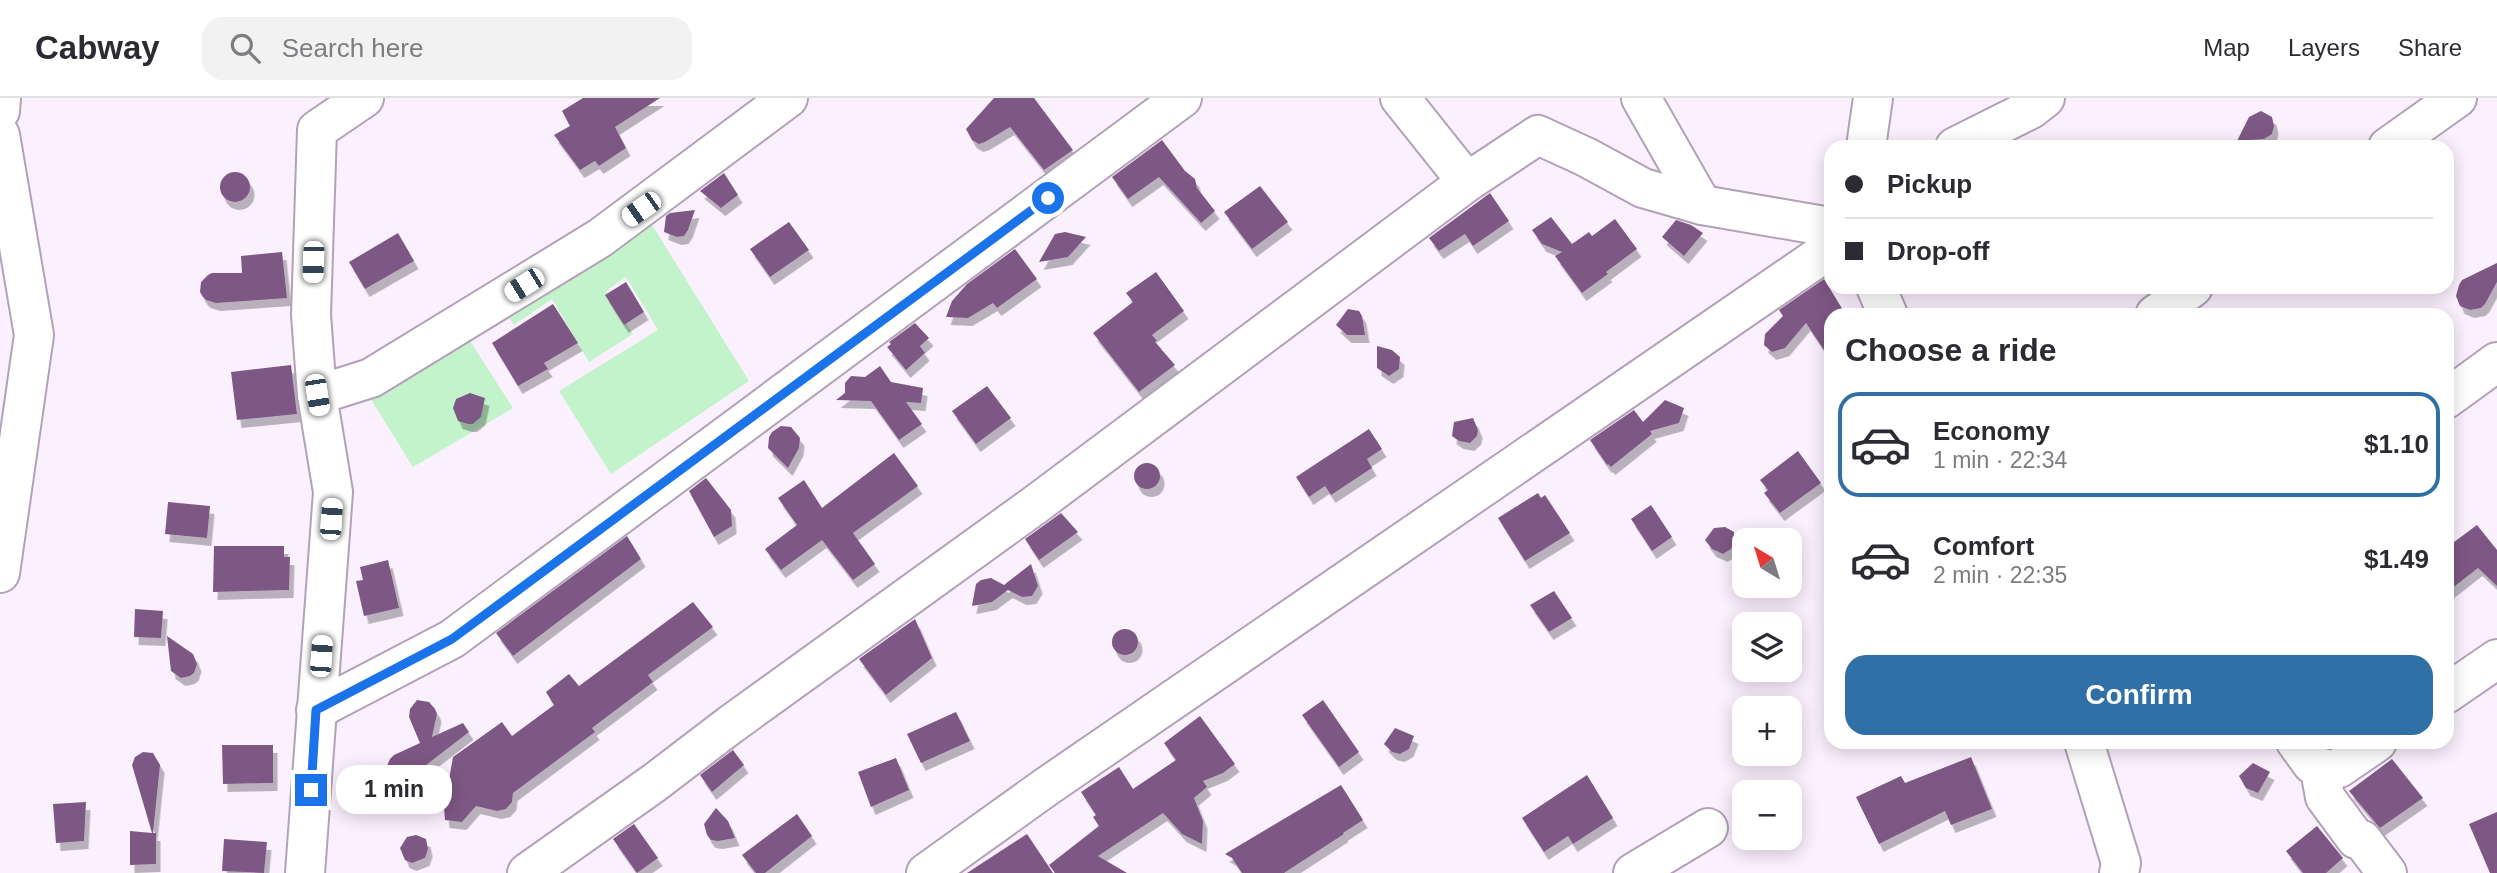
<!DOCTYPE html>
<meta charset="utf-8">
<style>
:root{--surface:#fff;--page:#f2f2f3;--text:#2b2b33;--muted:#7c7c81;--line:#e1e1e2;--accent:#3070a7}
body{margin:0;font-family:Helvetica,sans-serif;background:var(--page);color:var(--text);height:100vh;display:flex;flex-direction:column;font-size:26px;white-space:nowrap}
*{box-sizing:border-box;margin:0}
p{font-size:23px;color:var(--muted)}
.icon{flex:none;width:38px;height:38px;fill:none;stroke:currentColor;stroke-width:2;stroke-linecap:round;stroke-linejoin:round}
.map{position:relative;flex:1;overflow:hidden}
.panel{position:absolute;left:1824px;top:210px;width:630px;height:441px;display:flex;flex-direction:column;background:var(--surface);border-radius:21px;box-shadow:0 4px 18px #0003}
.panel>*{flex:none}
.hud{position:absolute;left:1824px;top:42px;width:630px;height:154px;border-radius:21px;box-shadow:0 4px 18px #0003;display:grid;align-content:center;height:154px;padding:0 21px;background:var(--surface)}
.needle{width:46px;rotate:322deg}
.tools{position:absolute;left:1732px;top:430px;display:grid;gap:14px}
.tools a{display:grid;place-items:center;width:70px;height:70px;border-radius:14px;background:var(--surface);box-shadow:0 4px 18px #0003;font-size:35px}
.end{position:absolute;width:32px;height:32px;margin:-16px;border:9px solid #1a73e8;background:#fff;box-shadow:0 0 0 4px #fff}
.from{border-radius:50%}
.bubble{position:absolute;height:49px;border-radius:21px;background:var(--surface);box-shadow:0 4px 18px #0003;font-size:23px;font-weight:700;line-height:49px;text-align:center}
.car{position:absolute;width:21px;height:42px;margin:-21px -10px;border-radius:9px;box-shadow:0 0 5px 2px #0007;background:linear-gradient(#fff 24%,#345 0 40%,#fff 0 76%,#345 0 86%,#fff 0)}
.hud b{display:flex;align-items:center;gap:24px;height:66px;font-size:26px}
.hud b+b{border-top:2px solid var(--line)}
.hud i{width:18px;height:18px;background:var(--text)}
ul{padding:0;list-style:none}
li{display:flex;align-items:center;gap:21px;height:105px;margin:0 14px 10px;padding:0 7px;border:4px solid transparent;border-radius:21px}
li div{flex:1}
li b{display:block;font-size:26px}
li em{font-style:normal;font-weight:700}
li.active{border-color:var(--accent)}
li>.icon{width:63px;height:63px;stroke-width:1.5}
h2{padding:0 21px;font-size:32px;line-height:84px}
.primary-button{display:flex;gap:14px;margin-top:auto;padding:14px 21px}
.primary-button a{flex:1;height:80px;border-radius:21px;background:var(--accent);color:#fff;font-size:28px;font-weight:700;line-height:80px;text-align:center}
header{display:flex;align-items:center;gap:42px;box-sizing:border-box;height:98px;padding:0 35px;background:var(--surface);border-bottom:2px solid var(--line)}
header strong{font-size:33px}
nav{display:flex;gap:38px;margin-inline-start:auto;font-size:24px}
.search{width:490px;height:63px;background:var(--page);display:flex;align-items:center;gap:18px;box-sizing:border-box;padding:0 24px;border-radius:21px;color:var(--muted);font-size:26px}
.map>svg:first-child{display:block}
.green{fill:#c3f3ca}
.building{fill:#7e5884;filter:url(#shadow)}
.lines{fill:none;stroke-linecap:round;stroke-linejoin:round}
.minor-casing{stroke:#b3a1b8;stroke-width:42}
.minor{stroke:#fff;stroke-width:38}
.route{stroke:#1a73e8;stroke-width:9}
</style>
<header>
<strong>Cabway</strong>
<div class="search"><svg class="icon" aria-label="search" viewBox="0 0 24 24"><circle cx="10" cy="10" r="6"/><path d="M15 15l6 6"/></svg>Search here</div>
<nav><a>Map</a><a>Layers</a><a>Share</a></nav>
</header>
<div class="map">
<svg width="2497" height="775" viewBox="0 0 2497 775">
<defs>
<filter id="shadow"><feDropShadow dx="4.5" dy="8" stdDeviation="0" flood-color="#0004"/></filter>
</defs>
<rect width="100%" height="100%" fill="#fbf0fe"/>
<path class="green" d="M649,122L749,283L611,376L559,293L658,232L626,179L606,193L633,236L589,264L552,201L514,227L506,217L468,240L513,310L413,369L367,295Z"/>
<g class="building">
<path d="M583,0H660L615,29L626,50L599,68L595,63L580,72L554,37L570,28L562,13Z"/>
<path d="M994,0H1034L1073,52L1044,72L1010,29L985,44L979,46L972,42L966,31Z"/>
<path d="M2261,13L2272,19L2274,28L2272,36L2264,41L2237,43L2249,19Z"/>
<path d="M1162,42L1185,73L1195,81L1197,90L1215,113L1201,125L1159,79L1128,101L1112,79Z"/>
<circle cx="235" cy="89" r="15"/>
<path d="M724,75L738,97L721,110L700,93Z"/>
<path d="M1260,88L1288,124L1252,151L1224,114Z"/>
<path d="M1490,95L1509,123L1473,148L1465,136L1439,153L1429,140Z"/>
<path d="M695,112L688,132L684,138L677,139L664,134L666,118L670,115Z"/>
<path d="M1551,119L1572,146L1589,134L1592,138L1615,121L1637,151L1606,174L1608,176L1582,195L1555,158L1562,154L1542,146L1532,132Z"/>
<path d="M1676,122L1691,127L1703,135L1684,158L1662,139Z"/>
<path d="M789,124L809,152L770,179L750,151Z"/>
<path d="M1065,134L1086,139L1068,159L1039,164L1055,136Z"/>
<path d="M398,135L414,163L365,191L349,164Z"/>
<path d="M1015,151L1037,181L997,210L993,205L968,220L946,219L952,203L967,186Z"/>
<path d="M282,154L287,200L216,205L206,202L203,199L200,194L201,184L208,177L212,175H242L241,158Z"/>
<path d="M2497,165V184L2485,206L2481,210L2470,212L2460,208L2456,198L2459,187L2462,182Z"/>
<path d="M1156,174L1184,213L1152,237L1157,243L1155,244L1175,267L1139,294L1093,235L1133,204L1126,195Z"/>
<path d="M1824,181L1846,217H1830V261L1806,225L1785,250L1772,254L1764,247L1765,236L1783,218L1779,212Z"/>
<path d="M626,184L644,214L624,227L605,197Z"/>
<path d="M553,206L578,245L544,265L548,271L518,288L492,245Z"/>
<path d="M1348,211L1359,213L1362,218L1365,237H1347L1336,227Z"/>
<path d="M915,225L929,240L920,248L925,255L906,272L887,249L891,246L889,244Z"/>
<path d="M1377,248L1392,252L1400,259L1399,271L1389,278L1377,270Z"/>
<path d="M291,267L297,316L237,322L231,274Z"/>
<path d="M880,268L891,284L923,290L921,305L906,304L922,326L899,342L871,303L836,302L845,295V285L851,278L865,279Z"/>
<path d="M987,288L1011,320L976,346L952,313Z"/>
<path d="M470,295L485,300L481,319L473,326H468L458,323L453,310L456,301Z"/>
<path d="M1665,302L1684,310L1679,325L1650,333L1652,336L1611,369L1608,366L1607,367L1590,342L1634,312L1643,324Z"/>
<path d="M1473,320L1478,332L1477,338L1470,345L1459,343L1452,338L1454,324Z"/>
<path d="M781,328L791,329L800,340L799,350L788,370L768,350L769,339L772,334Z"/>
<path d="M1369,331L1382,351L1367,361L1372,370L1331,397L1325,388L1309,399L1296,379Z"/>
<path d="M1798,353L1821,385L1780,415L1764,395L1768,392L1760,382Z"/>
<path d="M894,355L918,388L853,435L875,466L853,482L822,442L781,472L765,451L797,427L778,400L804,382L822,410Z"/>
<circle cx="1147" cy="378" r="13"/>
<path d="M706,380L731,412L732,428L714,439L689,393Z"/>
<path d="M1538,395L1541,400L1545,397L1570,435L1525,463L1498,420Z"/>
<path d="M168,404L210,408L207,440L165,436Z"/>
<path d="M1651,407L1672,439L1652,453L1631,421Z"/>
<path d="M1061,415L1078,434L1039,462L1025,441Z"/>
<path d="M2477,427L2497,452V488L2478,470L2446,495V450Z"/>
<path d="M1725,429L1734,434V443L1731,451L1723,456L1712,451L1705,442L1714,430Z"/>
<path d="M627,438L641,461L513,558L496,535Z"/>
<path d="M214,448H284V459H290L289,492L213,494Z"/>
<path d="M388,462L399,510L364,518L356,483L363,482L360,469Z"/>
<path d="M1031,466L1038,488L1032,498L1022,499L1008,492L992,504L972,508L976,486L981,482L991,480L1004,487Z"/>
<path d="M1554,493L1572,520L1549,534L1530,507Z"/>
<path d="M693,504L713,529L648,577L653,584L592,630L595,634L513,695L512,704L506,711L497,713L476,708L462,724L445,722L444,710L453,659L502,624L512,638L554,607L546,594L569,576L579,588Z"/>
<path d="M135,511L163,513L161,540L134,539Z"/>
<path d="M915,521L932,560L886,597L859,561Z"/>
<circle cx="1125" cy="544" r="13"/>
<path d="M167,538L193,556L197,566L194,575L190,578L181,580L171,573Z"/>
<path d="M417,602L429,604L435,611L437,616L432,639L463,625L469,634L408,681L399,683L391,680L386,670L390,661L394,657L420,645L409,619L410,611Z"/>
<path d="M1323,602L1359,654L1339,669L1302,617Z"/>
<path d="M956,614L970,643L921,665L907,636Z"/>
<path d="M1200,618L1235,666L1223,675L1203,683L1207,689L1194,700L1203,723L1202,746L1182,736L1163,715L1098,758L1127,775H1055L1049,767L1099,728L1093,719L1096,717L1081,694L1119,669L1133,691L1176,662L1164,645Z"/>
<path d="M1395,630L1414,638L1409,651L1400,656L1392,654L1384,646Z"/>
<path d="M222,647H273V685L223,686Z"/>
<path d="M733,652L744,667L712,694L700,677Z"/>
<path d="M143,654L153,655L160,667L153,735H156V766L130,767V733L152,735L132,667L135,659Z"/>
<path d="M1971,659L1992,711L1951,727L1945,713L1879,746L1856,699L1901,678L1905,685Z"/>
<path d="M896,660L909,692L871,709L858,674Z"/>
<path d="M2392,661L2423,700L2380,730L2349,693Z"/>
<path d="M2253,665L2270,674L2258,695L2246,690L2239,678Z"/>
<path d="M1587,677L1613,720L1573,746L1568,738L1544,754L1522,720Z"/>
<path d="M1341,687L1363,722L1343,735L1344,736L1284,775H1242L1232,760L1225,756Z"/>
<path d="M86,704L84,743L56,745L53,706Z"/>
<path d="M716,710L728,723L735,740L718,743L711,742L707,737L704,726Z"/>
<path d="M2497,714V775H2490L2469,726Z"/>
<path d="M797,716L812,738L765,775H756L742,757Z"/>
<path d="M634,726L658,760L637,775L613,741Z"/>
<path d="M2317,728L2343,760L2326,775H2303L2286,753Z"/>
<path d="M1027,736L1053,775H967Z"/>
<path d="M416,737L426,741L428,751L425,760L412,765L405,762L400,750L407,739Z"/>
<path d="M224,741L267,744L264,775L222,773Z"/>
</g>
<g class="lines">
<defs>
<g id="minor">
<path d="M1400,0L1467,84L1538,37L1586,59L1643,90L1702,107L1830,129"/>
<path d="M1641,0L1702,107"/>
<path d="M0,13L1,0"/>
<path d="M0,37L34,237L0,475"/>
<path d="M1866,49L1873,0"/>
<path d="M1955,49L2031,11L2045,0"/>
<path d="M2388,49L2457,0"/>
<path d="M1876,189L1888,217"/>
<path d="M2155,217L2193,189"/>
<path d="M317,297L371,280L600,140L788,0"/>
<path d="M2446,301L2497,264"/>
<path d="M2446,596L2497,561"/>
<path d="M316,612L452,541L1182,0"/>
<path d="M2084,644L2121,765L2119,775"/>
<path d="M2296,644L2312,666L2328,672"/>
<path d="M2377,644L2339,670L2328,672L2321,677L2325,699L2356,741L2362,742L2387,775"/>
<path d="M305,775L333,394L317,297L311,217L317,32L364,0"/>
<path d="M527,775L654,685L730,627L1035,407L1467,84"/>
<path d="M926,775L1046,689L1830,151"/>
<path d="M1633,775L1708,730"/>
</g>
</defs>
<use href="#minor" class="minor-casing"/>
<use href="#minor" class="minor"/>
</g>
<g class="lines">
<path class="route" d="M311,692L316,612L452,541L1048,100"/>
</g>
</svg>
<div class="tools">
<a><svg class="needle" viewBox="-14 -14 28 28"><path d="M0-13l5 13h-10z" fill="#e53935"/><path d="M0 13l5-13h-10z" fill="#7c7c81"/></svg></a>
<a><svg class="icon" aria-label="layers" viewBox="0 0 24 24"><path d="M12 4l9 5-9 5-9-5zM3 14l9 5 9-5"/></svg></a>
<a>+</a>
<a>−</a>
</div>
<i class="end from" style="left:1048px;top:100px"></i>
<i class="end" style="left:311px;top:692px"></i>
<div class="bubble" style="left:336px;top:667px;width:116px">1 min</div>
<i class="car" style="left:641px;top:111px;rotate:235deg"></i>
<i class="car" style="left:313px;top:164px;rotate:182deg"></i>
<i class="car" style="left:524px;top:187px;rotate:238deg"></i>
<i class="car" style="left:317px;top:297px;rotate:171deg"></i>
<i class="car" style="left:331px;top:421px;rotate:4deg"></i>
<i class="car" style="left:321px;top:558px;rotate:4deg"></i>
<div class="hud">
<b><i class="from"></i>Pickup</b>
<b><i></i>Drop-off</b>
</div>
<section class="panel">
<h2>Choose a ride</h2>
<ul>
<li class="active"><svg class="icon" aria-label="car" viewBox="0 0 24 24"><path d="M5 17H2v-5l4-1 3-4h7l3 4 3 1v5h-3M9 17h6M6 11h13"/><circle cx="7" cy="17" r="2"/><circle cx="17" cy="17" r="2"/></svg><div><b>Economy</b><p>1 min · 22:34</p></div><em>$1.10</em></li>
<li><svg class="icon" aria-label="car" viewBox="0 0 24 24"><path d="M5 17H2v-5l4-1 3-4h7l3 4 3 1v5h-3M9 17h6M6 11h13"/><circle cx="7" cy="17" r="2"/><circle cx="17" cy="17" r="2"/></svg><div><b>Comfort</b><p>2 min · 22:35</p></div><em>$1.49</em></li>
</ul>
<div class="primary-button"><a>Confirm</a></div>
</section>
</div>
